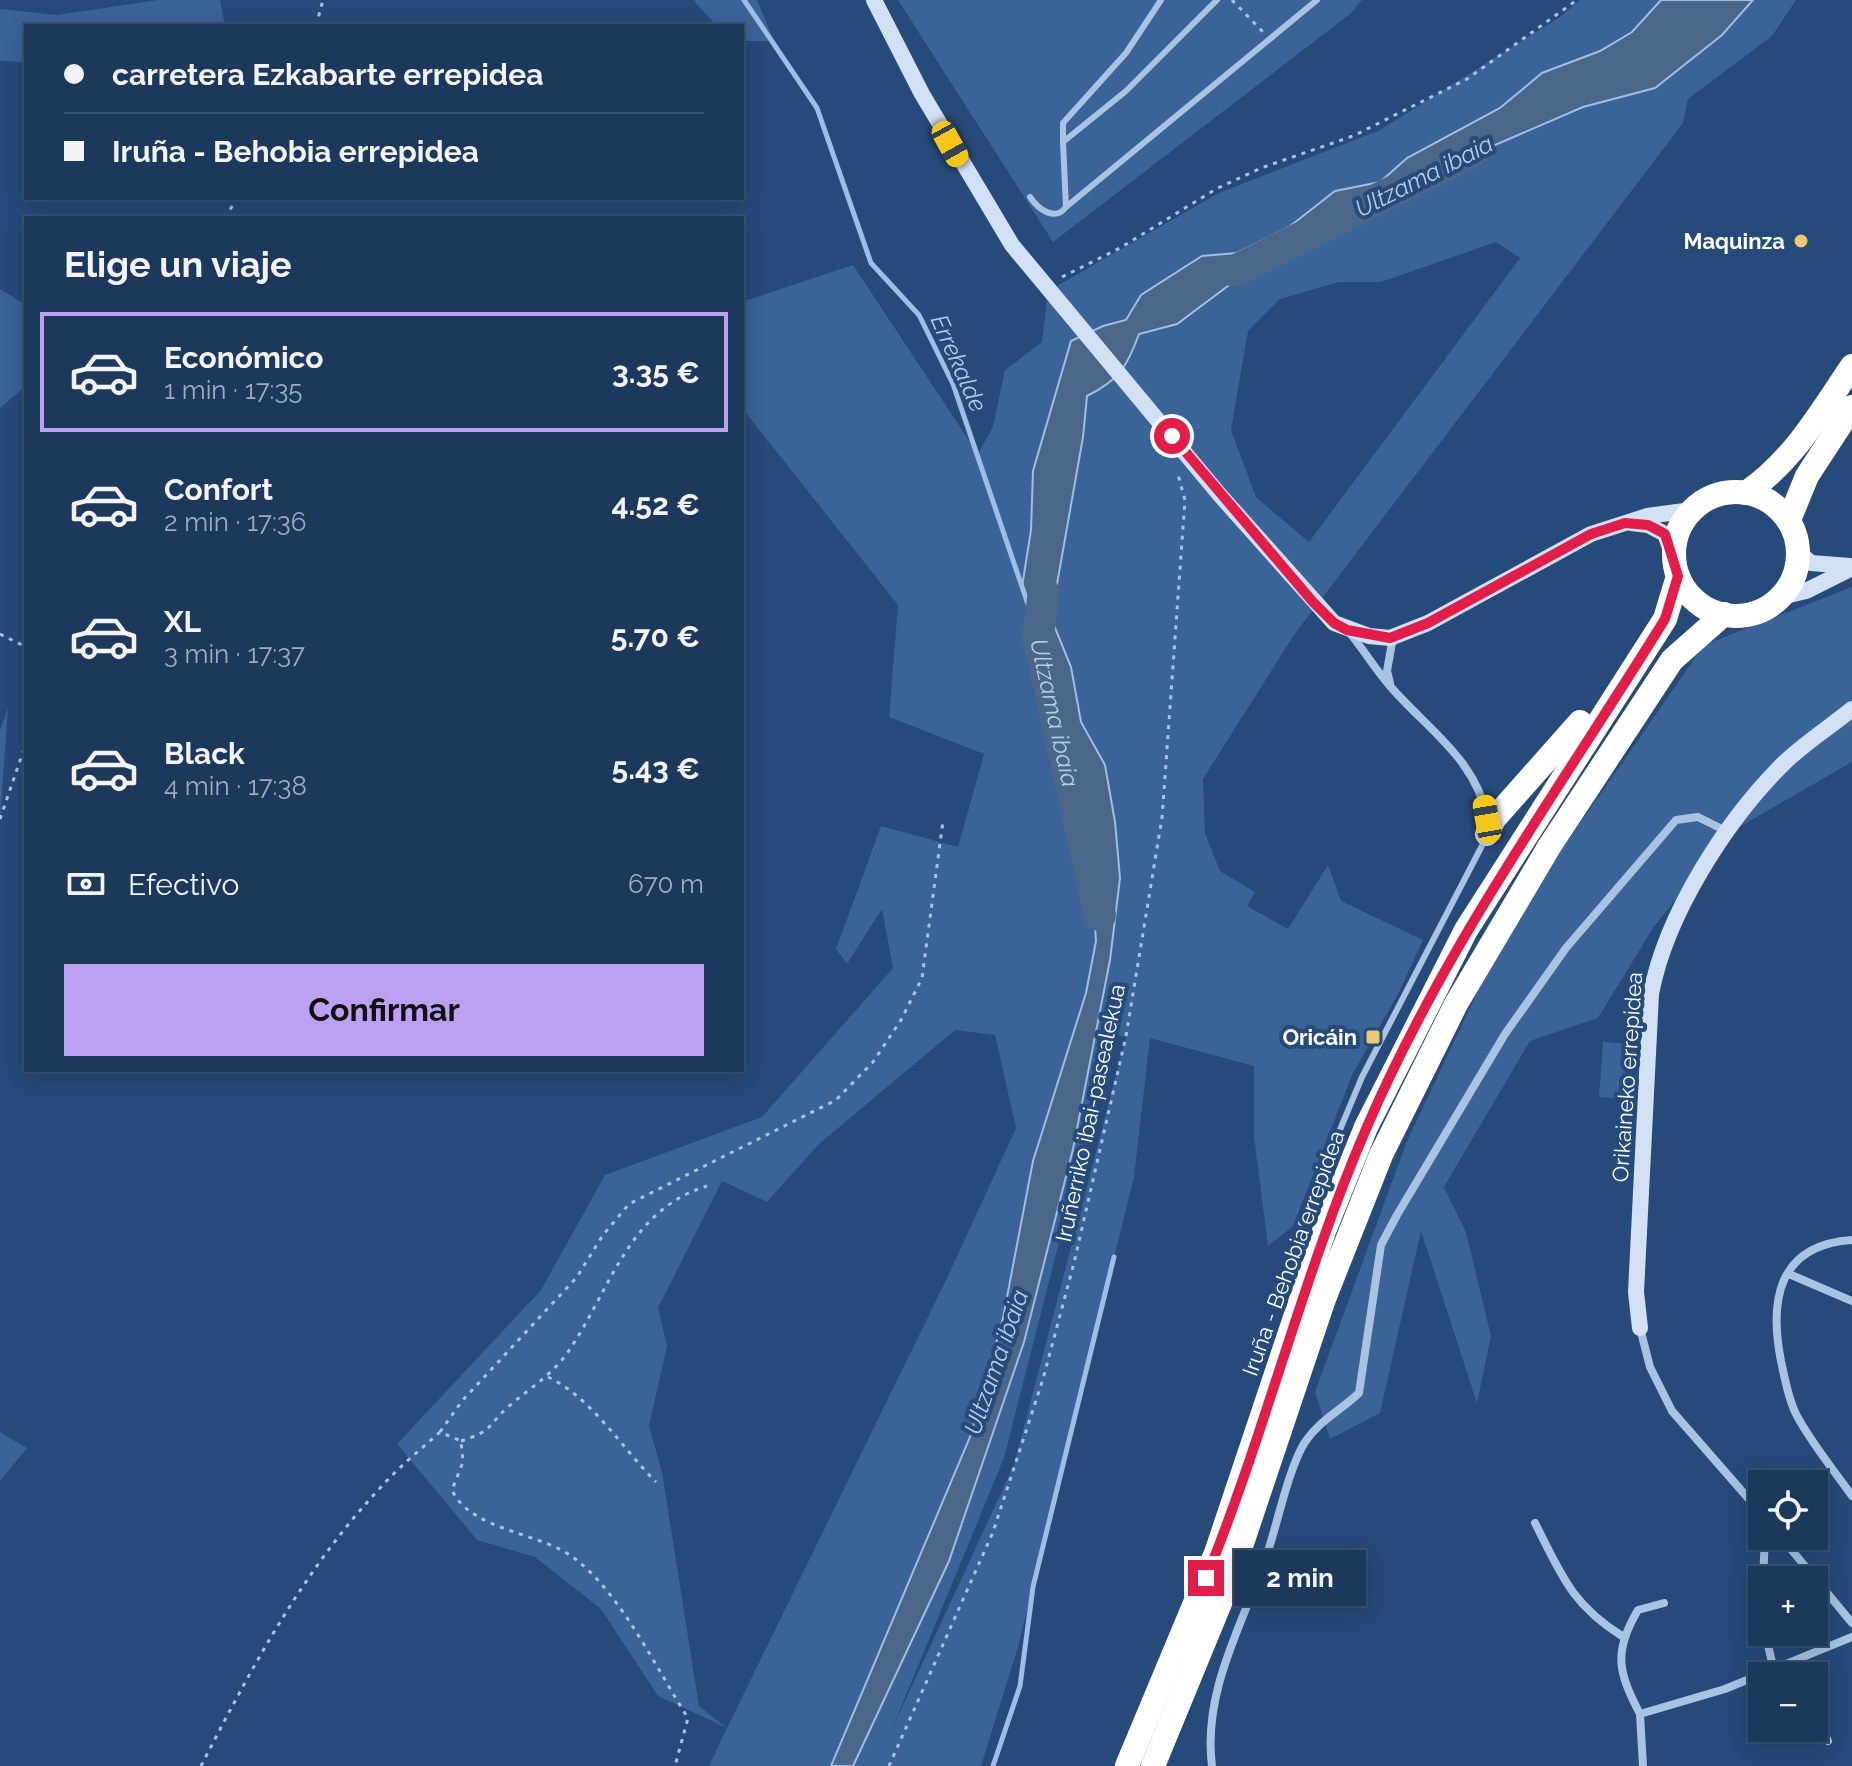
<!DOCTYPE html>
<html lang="es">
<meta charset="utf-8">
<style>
:root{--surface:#1c385b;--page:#253f61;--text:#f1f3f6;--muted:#a0acbb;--line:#3a5271;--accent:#bca0f2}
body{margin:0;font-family:Raleway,sans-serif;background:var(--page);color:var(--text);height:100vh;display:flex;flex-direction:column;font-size:30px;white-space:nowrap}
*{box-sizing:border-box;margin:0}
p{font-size:26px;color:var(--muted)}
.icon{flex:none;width:44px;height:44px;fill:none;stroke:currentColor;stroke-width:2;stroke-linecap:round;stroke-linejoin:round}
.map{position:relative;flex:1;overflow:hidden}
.details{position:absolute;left:24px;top:216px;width:720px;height:856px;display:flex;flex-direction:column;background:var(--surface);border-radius:0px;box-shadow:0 4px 20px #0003,0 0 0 2px var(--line)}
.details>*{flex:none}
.banner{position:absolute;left:24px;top:24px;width:720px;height:176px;border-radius:0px;box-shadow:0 4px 20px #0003,0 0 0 2px var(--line);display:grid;align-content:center;height:176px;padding:0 40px;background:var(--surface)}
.buttons{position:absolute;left:1748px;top:1470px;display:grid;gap:16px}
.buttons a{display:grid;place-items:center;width:80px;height:80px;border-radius:0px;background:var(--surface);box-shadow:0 4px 20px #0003,0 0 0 2px var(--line);font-size:40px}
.end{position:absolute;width:36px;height:36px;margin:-18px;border:10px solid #e11d48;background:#fff;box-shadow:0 0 0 4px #fff}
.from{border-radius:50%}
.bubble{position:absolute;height:56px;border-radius:0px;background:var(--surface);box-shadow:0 4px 20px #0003,0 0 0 2px var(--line);font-size:26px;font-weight:700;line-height:56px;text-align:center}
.car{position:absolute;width:24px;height:48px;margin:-24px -12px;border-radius:10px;box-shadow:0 0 6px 2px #0007;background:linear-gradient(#f5c518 24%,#345 0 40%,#f5c518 0 76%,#345 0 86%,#f5c518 0)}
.banner b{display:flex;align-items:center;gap:28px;height:76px;font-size:30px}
.banner b+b{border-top:2px solid var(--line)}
.banner i{width:20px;height:20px;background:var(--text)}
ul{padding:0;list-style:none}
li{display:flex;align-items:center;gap:24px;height:120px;margin:0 16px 12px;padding:0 24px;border:4px solid transparent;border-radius:0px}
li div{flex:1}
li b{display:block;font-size:30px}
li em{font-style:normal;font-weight:700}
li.selected{border-color:var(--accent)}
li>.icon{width:72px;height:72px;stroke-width:1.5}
h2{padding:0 40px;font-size:36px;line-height:96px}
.pay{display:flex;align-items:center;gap:20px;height:88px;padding:0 40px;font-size:30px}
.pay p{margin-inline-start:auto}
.cta{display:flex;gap:16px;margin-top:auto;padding:16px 40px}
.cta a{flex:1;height:92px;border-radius:0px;background:var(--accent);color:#111;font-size:32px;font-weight:700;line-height:92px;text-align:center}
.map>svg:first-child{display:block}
.green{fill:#3a6397;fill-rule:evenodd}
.water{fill:#4b6688;stroke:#9ebee4;stroke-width:2}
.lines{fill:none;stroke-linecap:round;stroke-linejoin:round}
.stream{stroke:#9ebee4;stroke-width:5}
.river{stroke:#4b6688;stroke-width:32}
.path{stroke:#a9c3e3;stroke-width:3;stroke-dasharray:4 6;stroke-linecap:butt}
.lane{stroke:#a9c3e3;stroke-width:6}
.street{stroke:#a9c3e3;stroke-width:8}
.secondary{stroke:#d2e0f4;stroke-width:16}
.highway{stroke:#fff;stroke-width:24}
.route{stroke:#e11d48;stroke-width:10}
.poi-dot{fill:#ecc96e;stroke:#264a79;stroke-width:3}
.labels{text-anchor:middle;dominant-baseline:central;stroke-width:8;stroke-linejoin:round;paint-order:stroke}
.poi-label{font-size:22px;font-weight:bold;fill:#fff;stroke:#264a79;text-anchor:end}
.street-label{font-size:22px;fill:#fff;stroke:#264a79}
.water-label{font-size:24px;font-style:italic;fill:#b4cdeb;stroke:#264a79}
</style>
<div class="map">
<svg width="1852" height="1766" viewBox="0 0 1852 1766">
<rect width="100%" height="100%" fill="#264a79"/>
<g class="green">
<path d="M158,0H220L225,26H26V62L0,61V9L57,15Z"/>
<path d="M693,0H757L774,41H742V26H717Z"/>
<path d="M898,0H1362L1350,14L1053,242Z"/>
<path d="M1580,0H1796L1772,36L1688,99L1683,123L1294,635L1203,779L1205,833L1220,871L1255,892L1247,906L1288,929L1328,865L1341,901L1423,940L1398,994L1353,1073L1293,1226L1268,1246L1254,1137V1066L1150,1038L1134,1177L1018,1647L981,1766H709L727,1728L658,1696L601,1609L535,1557L477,1540L397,1444L541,1290L605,1175L762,1117L893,968L882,909L847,964L836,949L881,826L958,847L984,754L889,717L898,605L742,408V302L853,265L978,454L993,426L1005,370L1042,342L1048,291L1219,193L1380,130L1560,17ZM1496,242L1520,258L1309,542L1256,497L1231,430L1248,331L1280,299L1339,282H1381ZM955,1030L995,1035L1016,1128L947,1278L727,1728L699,1706L662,1472L649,1426L667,1346L658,1308L722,1181L767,1202L818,1145ZM1112,1035L1126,1037L1014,1465L892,1729L1004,1458Z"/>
<path d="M0,289L26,305V386L0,408Z"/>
<path d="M1852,587V762L1729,833L1653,928L1598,1018L1530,1041L1444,1187L1466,1232L1491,1336L1477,1403L1421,1231L1380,1413L1330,1439L1315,1392L1407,1141L1485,976L1556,858L1704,645Z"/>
<path d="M8,708L0,820V730Z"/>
<path d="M1603,1042L1633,1044L1629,1100L1599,1097Z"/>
<path d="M0,1432L27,1448L0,1481Z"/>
</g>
<path class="water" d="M1661,0H1753L1722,35L1655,88L1583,107L1435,171L1272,253L1177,324L1139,334C1127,367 1119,380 1087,396L1083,437L1051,618L1071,667L1081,722L1105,765L1115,822L1120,878L1110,960L1073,1149L1024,1342L949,1561L853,1766H831L970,1437L1003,1318L1033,1161L1086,993L1096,941L1092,879L1038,635L1022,587L1031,530L1033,471L1071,341L1103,326L1126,320L1141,295L1202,256L1237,253L1289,227L1335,191L1380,182L1407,158L1500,108L1542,73L1600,51L1632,32Z"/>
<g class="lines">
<g class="stream">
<path d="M744,0L817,108L871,263L919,315L953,384L1032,616"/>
<path d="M993,1766L1020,1686L1033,1587L1114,1257"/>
</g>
<g class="river">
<path d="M1235,271L1472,152"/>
<path id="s1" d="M1044,593L1038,635L1100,915"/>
</g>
<g class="path">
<path d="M1232,0L1263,32"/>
<path d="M316,26L323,0"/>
<path d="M225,218L237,198"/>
<path d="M1062,277L1120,248L1216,189L1261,168L1353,136L1467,79L1577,0"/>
<path d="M0,634L26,647"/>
<path d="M0,819L26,743"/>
<path d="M548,1377C592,1398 622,1448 656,1482"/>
<path d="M440,1432L462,1401L577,1277L603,1235L629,1204L836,1100L873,1062L901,1020L922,978L943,821"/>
<path d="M461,1441C493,1431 487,1426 509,1406C530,1388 552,1375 568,1352C610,1291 628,1210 707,1186"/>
<path d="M201,1766C252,1667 304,1569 381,1487C399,1467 420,1450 440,1432L461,1441L463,1462L452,1490C471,1532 542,1531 578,1561C623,1598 656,1668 688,1718L675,1766"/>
<path d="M889,1766L993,1532L1043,1379L1074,1263L1126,1036L1162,818L1185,500L1177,471"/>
</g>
<g class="lane">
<path d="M1063,142V123L1126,53L1161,0"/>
<path d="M1030,197C1038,209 1055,222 1066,207L1063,142L1126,91L1217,0"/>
<path d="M1066,207L1317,0"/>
<path d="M1301,1223L1362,1077L1486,838"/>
</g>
<g class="street">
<path d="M1349,632C1364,650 1375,669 1390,686C1426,728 1477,760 1487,818"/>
<path d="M1390,683L1387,671L1393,637"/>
<path d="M1852,1240C1778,1245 1769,1300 1781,1361C1785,1379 1788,1398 1796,1414C1811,1443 1834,1470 1852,1496"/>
<path d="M1789,1274L1852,1301"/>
<path d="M1640,1328L1650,1367L1672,1411L1762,1514"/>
<path d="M1535,1523C1561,1574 1571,1604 1622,1636"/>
<path d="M1780,1536L1852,1623"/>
<path d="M1763,1580L1765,1536"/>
<path d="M1765,1632L1774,1671"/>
<path d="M1790,1665L1796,1676"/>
<path d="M1814,1712L1828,1741"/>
<path d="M1640,1714C1618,1672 1613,1652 1638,1610L1664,1603"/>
<path d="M1212,1766C1202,1688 1246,1619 1269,1548C1278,1520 1290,1465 1305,1442C1320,1420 1340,1411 1359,1393L1381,1245L1397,1215L1505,1034L1566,948L1676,820L1698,817L1728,832"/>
<path d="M1643,1766L1640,1714L1725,1689L1852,1637"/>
</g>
<g class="secondary">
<path d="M874,0L922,94L1012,245L1219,494L1334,623L1369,636L1390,638L1428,623L1591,534L1647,516L1692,510"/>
<path d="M1631,523L1648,525L1665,534L1675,561"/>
<path d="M1799,553L1811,563L1850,566"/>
<path d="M1781,597L1806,591L1852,568"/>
<path d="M1640,1328L1636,1292L1651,994C1666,914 1727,819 1785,762C1806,742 1830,727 1852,709"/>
</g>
<g class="highway">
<circle cx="1736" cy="554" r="62"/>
<path d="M1746,493C1793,461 1820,413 1852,366"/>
<path d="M1789,520L1807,476L1852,407"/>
<path d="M1487,834L1494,819L1580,722"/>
<path d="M1127,1766L1216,1553L1324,1231L1366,1127L1466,930L1665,619L1678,576"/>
<path d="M1153,1766L1230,1579L1324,1299L1381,1155L1456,1004L1549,847L1672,660L1724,614"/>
</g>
</g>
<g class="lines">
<path class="route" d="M1172,436L1313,602L1334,623L1347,630L1390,638L1428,623L1591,534L1625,523L1648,525L1665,534L1678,576L1665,619C1560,789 1446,943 1366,1129C1303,1275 1266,1431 1206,1578"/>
</g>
<g class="poi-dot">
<circle cx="1801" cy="241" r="8"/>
<rect x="1365" y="1029" width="16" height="16" rx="4"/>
</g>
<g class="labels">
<g class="poi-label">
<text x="1785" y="241">Maquinza</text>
<text x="1357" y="1037">Oricáin</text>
</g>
<g class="street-label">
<text transform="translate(1627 1077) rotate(-86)">Orikaineko errepidea</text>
<text transform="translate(1090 1113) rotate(-78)">Iruñerriko ibai-pasealekua</text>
<text transform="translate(1293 1253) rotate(-70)">Iruña - Behobia errepidea</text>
</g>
<g class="water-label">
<text transform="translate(1424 176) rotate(-27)">Ultzama ibaia</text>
<text transform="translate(959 363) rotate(66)">Errekalde</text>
<text stroke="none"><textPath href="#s1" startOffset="122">Ultzama ibaia</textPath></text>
<text transform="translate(996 1362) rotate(-71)">Ultzama ibaia</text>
</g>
</g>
</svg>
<div class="buttons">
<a><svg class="icon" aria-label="locate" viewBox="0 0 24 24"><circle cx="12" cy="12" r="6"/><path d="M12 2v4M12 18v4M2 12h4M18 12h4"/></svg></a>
<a>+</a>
<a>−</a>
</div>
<i class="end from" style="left:1172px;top:436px"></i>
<i class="end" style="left:1206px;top:1578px"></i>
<div class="bubble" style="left:1234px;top:1550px;width:132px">2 min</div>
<i class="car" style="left:950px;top:144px;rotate:151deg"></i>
<i class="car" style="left:1487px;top:819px;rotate:350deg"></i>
<div class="banner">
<b><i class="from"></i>carretera Ezkabarte errepidea</b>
<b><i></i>Iruña - Behobia errepidea</b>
</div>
<section class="details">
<h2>Elige un viaje</h2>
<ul>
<li class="selected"><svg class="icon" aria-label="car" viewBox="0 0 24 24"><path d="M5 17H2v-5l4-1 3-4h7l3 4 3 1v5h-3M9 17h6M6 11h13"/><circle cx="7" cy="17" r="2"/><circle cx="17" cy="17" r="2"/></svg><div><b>Económico</b><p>1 min · 17:35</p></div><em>3.35 €</em></li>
<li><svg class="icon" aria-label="car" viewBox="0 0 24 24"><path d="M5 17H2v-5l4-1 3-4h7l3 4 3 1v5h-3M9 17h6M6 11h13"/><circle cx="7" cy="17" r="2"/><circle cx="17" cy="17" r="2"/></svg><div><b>Confort</b><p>2 min · 17:36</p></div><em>4.52 €</em></li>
<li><svg class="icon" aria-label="car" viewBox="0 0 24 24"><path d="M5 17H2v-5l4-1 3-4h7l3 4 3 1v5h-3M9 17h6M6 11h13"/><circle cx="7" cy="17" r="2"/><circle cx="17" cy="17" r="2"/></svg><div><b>XL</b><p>3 min · 17:37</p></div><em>5.70 €</em></li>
<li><svg class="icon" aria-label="car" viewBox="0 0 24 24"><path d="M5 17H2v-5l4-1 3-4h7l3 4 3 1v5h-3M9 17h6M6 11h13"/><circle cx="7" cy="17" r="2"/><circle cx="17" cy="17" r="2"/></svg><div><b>Black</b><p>4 min · 17:38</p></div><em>5.43 €</em></li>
</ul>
<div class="pay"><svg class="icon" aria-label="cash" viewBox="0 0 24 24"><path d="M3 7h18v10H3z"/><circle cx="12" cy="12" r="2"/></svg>Efectivo<p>670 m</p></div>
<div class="cta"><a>Confirmar</a></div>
</section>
</div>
